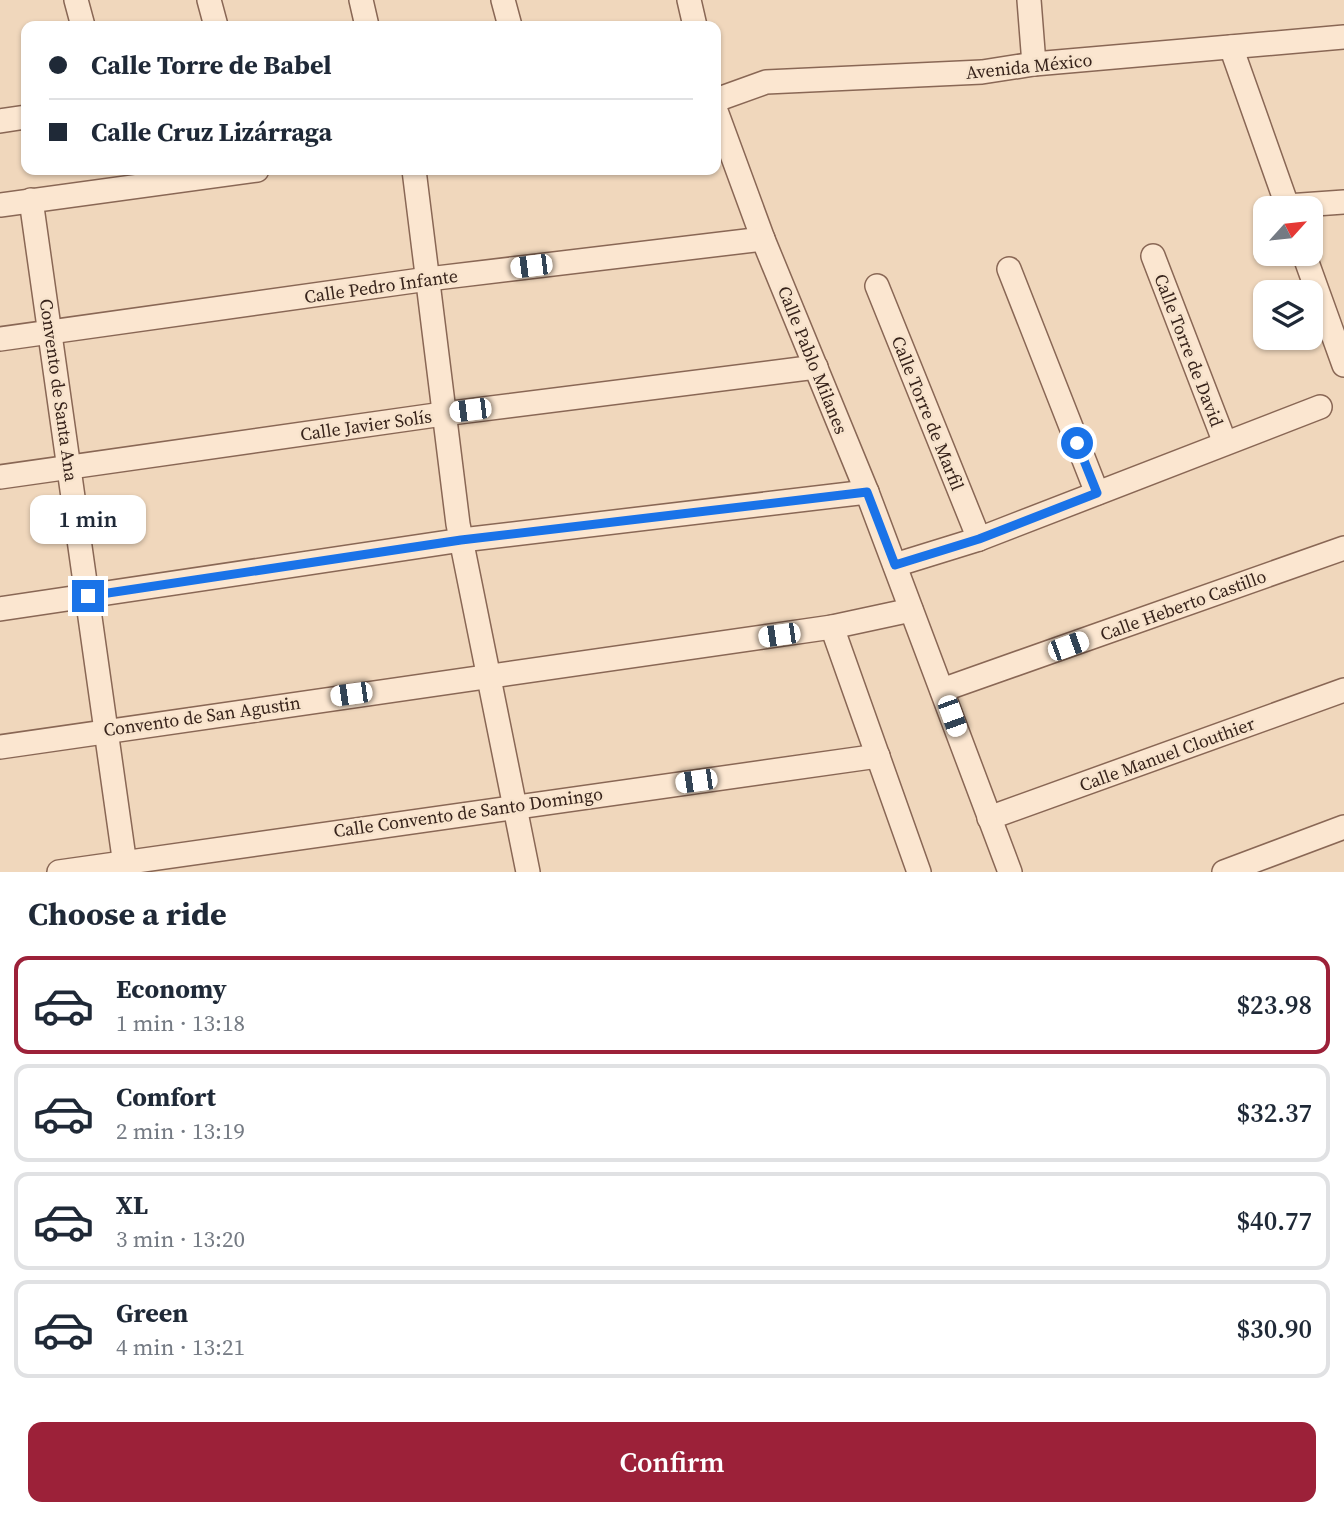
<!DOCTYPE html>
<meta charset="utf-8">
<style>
:root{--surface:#fff;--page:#f6f6f7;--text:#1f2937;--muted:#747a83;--line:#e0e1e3;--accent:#9c2139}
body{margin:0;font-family:"Source Serif 4",serif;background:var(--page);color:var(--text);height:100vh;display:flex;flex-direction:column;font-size:26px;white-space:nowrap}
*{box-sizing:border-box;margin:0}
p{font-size:23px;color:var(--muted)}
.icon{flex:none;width:38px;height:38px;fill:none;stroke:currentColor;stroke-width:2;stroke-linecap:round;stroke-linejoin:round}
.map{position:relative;height:872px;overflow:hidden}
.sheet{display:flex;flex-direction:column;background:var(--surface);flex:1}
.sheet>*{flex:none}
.top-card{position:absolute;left:21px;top:21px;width:700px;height:154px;border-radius:14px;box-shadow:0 2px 5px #0004;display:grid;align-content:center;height:154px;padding:0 28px;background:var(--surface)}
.needle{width:46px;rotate:63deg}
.tools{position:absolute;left:1253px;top:196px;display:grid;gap:14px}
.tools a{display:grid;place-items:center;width:70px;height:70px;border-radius:14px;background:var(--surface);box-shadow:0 2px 5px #0004;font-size:35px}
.end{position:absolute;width:32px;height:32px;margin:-16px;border:9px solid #1a73e8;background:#fff;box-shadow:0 0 0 4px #fff}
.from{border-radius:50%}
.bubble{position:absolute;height:49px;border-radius:14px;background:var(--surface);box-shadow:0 2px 5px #0004;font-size:23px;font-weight:600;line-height:49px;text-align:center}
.car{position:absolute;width:21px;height:42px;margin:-21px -10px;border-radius:9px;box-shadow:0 0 5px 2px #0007;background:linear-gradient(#fff 24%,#345 0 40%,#fff 0 76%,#345 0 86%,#fff 0)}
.top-card b{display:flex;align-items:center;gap:24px;height:66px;font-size:26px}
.top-card b+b{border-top:2px solid var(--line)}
.top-card i{width:18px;height:18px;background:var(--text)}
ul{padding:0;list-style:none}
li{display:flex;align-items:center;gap:21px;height:98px;margin:0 14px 10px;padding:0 14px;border:4px solid var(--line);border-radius:14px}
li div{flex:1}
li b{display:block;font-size:26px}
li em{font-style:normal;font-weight:600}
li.active{border-color:var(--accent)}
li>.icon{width:63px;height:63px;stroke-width:1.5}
h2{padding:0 28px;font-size:32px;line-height:84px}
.cta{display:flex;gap:14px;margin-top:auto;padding:14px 28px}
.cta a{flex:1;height:80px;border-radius:14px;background:var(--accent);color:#fff;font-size:28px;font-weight:600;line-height:80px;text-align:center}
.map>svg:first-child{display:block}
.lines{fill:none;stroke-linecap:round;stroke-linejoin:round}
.minor-casing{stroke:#896755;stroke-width:26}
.minor{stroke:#fbe6d0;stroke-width:23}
.route{stroke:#1a73e8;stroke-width:9}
.labels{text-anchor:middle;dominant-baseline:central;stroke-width:5;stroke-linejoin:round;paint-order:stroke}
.street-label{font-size:18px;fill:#37231b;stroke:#f7e3cc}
</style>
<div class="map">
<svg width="1344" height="872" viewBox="0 0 1344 872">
<rect width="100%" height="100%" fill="#f0d7bc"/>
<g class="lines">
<defs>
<g id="minor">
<path d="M76,0L83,26"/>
<path d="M209,0L216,26"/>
<path d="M361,0L367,26"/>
<path d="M503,0L510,26"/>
<path d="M689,0L695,26"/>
<path d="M1029,0L1034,64"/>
<path d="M1231,47L1288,208"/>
<path d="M716,100L766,82L982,72L1034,64L1344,37"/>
<path d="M716,111L763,239L867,492L1010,872"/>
<path d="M0,121L26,117"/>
<path d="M414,170L458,524L528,872"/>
<path d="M31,200L126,872"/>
<path d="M0,205L257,170"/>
<path d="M1287,206L1344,202"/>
<path d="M1304,254L1344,365"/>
<path d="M1153,256L1225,443"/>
<path d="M1009,269L1097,493"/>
<path d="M877,286L979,539"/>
<path d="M0,339L428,279L763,239"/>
<path d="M0,477L443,414L816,367"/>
<path d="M895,565L979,539L1320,407"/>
<path d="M0,609L462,540L867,492"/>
<path d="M832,627L919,872"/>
<path d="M942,690L1344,548"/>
<path d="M0,747L832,627L911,610"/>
<path d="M989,818L1344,690"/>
<path d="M59,872L878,756"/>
<path d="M1224,872L1344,827"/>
</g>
</defs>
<use href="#minor" class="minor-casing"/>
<use href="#minor" class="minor"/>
</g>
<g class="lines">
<path class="route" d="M88,596L461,540L867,492L895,565L979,539L1097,493L1077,443"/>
</g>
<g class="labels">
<g class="street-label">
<text transform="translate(1029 66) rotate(-6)">Avenida México</text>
<text transform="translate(381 286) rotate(-8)">Calle Pedro Infante</text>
<text transform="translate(1189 350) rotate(69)">Calle Torre de David</text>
<text transform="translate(813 360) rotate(68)">Calle Pablo Milanes</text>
<text transform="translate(59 390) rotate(82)">Convento de Santa Ana</text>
<text transform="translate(928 413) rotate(68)">Calle Torre de Marfil</text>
<text transform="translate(366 425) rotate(-8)">Calle Javier Solís</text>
<text transform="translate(1183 605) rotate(-20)">Calle Heberto Castillo</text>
<text transform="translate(202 716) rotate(-8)">Convento de San Agustin</text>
<text transform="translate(1167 754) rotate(-20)">Calle Manuel Clouthier</text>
<text transform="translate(468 812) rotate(-8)">Calle Convento de Santo Domingo</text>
</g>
</g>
</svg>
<div class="tools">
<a><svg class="needle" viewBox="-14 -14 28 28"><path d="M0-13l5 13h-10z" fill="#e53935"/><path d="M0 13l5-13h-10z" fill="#747a83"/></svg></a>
<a><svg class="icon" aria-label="layers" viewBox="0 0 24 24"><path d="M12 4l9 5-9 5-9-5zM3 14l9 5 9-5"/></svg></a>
</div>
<i class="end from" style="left:1077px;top:443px"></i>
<i class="end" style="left:88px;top:596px"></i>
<div class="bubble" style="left:30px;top:495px;width:116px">1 min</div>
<i class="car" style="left:531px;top:266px;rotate:263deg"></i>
<i class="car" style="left:470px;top:410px;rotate:263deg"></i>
<i class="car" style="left:779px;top:635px;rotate:262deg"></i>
<i class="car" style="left:1068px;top:646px;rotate:70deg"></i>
<i class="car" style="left:351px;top:694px;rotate:262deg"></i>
<i class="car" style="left:952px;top:716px;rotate:160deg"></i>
<i class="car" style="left:696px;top:781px;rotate:262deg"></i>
<div class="top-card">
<b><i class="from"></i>Calle Torre de Babel</b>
<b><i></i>Calle Cruz Lizárraga</b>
</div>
</div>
<section class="sheet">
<h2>Choose a ride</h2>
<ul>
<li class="active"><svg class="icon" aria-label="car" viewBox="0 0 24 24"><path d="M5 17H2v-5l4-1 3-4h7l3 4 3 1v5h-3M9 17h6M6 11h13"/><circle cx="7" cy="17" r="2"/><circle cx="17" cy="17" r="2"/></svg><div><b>Economy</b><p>1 min · 13:18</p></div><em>$23.98</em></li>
<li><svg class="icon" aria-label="car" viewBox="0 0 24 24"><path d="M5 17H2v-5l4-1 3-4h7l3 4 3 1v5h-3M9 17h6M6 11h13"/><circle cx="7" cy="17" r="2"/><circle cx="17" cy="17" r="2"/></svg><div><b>Comfort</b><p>2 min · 13:19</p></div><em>$32.37</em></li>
<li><svg class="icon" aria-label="car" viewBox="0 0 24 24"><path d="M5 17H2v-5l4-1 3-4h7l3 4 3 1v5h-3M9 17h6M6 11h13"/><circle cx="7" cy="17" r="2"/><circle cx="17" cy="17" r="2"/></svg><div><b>XL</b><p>3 min · 13:20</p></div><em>$40.77</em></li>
<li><svg class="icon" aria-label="car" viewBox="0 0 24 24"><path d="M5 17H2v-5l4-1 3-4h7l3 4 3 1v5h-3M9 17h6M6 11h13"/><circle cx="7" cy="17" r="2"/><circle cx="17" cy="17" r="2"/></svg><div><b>Green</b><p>4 min · 13:21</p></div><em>$30.90</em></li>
</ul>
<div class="cta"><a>Confirm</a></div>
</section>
